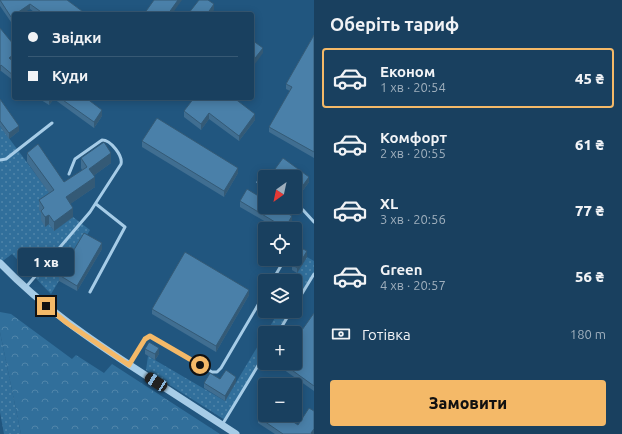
<!DOCTYPE html>
<html lang="uk">
<meta charset="utf-8">
<style>
:root{--surface:#19405f;--page:#224765;--text:#f1f3f6;--muted:#9fafbd;--line:#375974;--accent:#f4b968}
body{margin:0;font-family:Ubuntu,sans-serif;background:var(--page);color:var(--text);height:100vh;display:flex;flex-direction:column;font-size:15px;white-space:nowrap}
*{box-sizing:border-box;margin:0}
p{font-size:13px;color:var(--muted)}
.icon{flex:none;width:22px;height:22px;fill:none;stroke:currentColor;stroke-width:2;stroke-linecap:round;stroke-linejoin:round}
.map{position:relative;flex:1;overflow:hidden}
.details{display:flex;flex-direction:column;background:var(--surface);width:308px}
.details>*{flex:none}
.banner{position:absolute;left:12px;top:12px;width:242px;height:88px;border-radius:4px;box-shadow:0 2px 10px #0003,0 0 0 1px var(--line);display:grid;align-content:center;height:88px;padding:0 16px;background:var(--surface)}
.needle{width:26px;rotate:213deg}
.buttons{position:absolute;left:258px;top:170px;display:grid;gap:8px}
.buttons a{display:grid;place-items:center;width:44px;height:44px;border-radius:4px;background:var(--surface);box-shadow:0 2px 10px #0003,0 0 0 1px var(--line);font-size:20px}
.end{position:absolute;width:18px;height:18px;margin:-9px;border:5px solid #f4b968;background:#111;box-shadow:0 0 0 2px #111}
.from{border-radius:50%}
.bubble{position:absolute;height:28px;border-radius:4px;background:var(--surface);box-shadow:0 2px 10px #0003,0 0 0 1px var(--line);font-size:13px;font-weight:800;line-height:28px;text-align:center}
.car{position:absolute;width:12px;height:24px;margin:-12px -6px;border-radius:5px;box-shadow:0 0 3px 1px #0007;background:linear-gradient(#222 24%,#8ab4d8 0 40%,#222 0 76%,#8ab4d8 0 86%,#222 0)}
.banner b{display:flex;align-items:center;gap:14px;height:38px;font-size:15px}
.banner b+b{border-top:1px solid var(--line)}
.banner i{width:10px;height:10px;background:var(--text)}
ul{padding:0;list-style:none}
li{display:flex;align-items:center;gap:12px;height:60px;margin:0 8px 6px;padding:0 8px;border:2px solid transparent;border-radius:4px}
li div{flex:1}
li b{display:block;font-size:15px}
li em{font-style:normal;font-weight:800}
li.active{border-color:var(--accent)}
li>.icon{width:36px;height:36px;stroke-width:1.5}
h2{padding:0 16px;font-size:18px;line-height:48px}
.pay{display:flex;align-items:center;gap:10px;height:44px;padding:0 16px;font-size:15px}
.pay p{margin-inline-start:auto}
.action{display:flex;gap:8px;margin-top:auto;padding:8px 16px}
.action a{flex:1;height:46px;border-radius:4px;background:var(--accent);color:#111;font-size:16px;font-weight:800;line-height:46px;text-align:center}
main{display:flex;flex:1;min-height:0}
.map>svg:first-child{display:block}
.grass{fill:url(#grass-dots)}
.forest{fill:url(#forest-crowns)}
.lines{fill:none;stroke-linecap:round;stroke-linejoin:round}
.service{stroke:#a6cce7;stroke-width:3}
.tertiary{stroke:#a6cce7;stroke-width:7}
.wall{fill:#406e91}
.shaded-wall{fill:#345a76}
.building{fill:#4a80a9;stroke:#345a76}
.route{stroke:#f4b968;stroke-width:5}
</style>
<main>
<div class="map">
<svg width="314" height="434" viewBox="0 0 314 434">
<defs>
<pattern id="grass-dots" width="8" height="8" patternUnits="userSpaceOnUse"><rect width="8" height="8" fill="#316f9b"/><path d="M2 2h.1M6 6h.1" fill="none" stroke="#5085aa" stroke-width="1.8" stroke-linecap="round"/></pattern>
<pattern id="forest-crowns" width="20" height="18" patternUnits="userSpaceOnUse"><rect width="20" height="18" fill="#316f9b"/><path d="M2 6a3 3 0 1 1 6 0M12 15a3 3 0 1 1 6 0" fill="none" stroke="#5085aa"/></pattern>
</defs>
<rect width="100%" height="100%" fill="#21567f"/>
<g class="grass">
<path d="M0,126L54,199L49,224L54,231L73,217L90,230L51,294L12,254L0,263Z"/>
<path d="M307,257L314,261V274L295,305V284L300,276L297,273Z"/>
<path d="M279,311H291L278,333H266Z"/>
<path d="M0,332L21,434H4L0,412Z"/>
<path d="M265,334V354L225,420L146,370L148,356L225,401Z"/>
</g>
<path class="forest" d="M0,312L11,314L72,359L76,355L104,373L112,364L220,434H21L0,332Z"/>
<g class="lines">
<g class="service">
<path d="M0,160L6,159L52,123"/>
<path d="M258,182L265,187"/>
<path d="M295,205L303,210L314,222"/>
<path d="M272,281L285,259"/>
<path d="M26,287L90,212L121,164C123,156 111,140 102,140L75,159L69,174"/>
<path d="M90,292L125,227L96,204"/>
<path d="M295,305L314,274"/>
<path d="M278,333L291,311"/>
<path d="M129,365L145,339L150,336L212,372H217L221,368L265,293"/>
<path d="M222,425L265,354"/>
</g>
<path class="tertiary" d="M0,263C42,307 91,340 142,373C173,393 205,414 236,434"/>
</g>
<g class="wall">
<path d="M0,0H67L86,14H37L30,9L14,14V20L11,22L0,6Z"/>
<path d="M0,29L12,61L14,62V81L1,71H0Z"/>
<path d="M314,35V158L269,132V127L290,91L286,89V84Z"/>
<path d="M30,98H36L34,101Z"/>
<path d="M38,98H87H86L102,116L94,128L54,99L49,105Z"/>
<path d="M194,98L255,120L239,141L209,119L201,130L184,117V111Z"/>
<path d="M0,99L19,131L9,139L0,126Z"/>
<path d="M142,141L238,173L224,197L142,147Z"/>
<path d="M27,153L64,182L82,170L81,168V158L111,163L93,176L95,187L70,204L73,217L54,231L49,224L45,227L41,220V213L39,210V200L49,193L27,162Z"/>
<path d="M275,169L309,182L301,193L295,189V177H279L275,175Z"/>
<path d="M240,201L292,222L287,229H278L240,207Z"/>
<path d="M102,249L77,291L59,281V275Z"/>
<path d="M307,257L297,273L292,270V264Z"/>
<path d="M249,295L216,352L152,314V309Z"/>
<path d="M314,313V391L280,367V363H295Z"/>
<path d="M145,349L159,354L155,360L145,354Z"/>
<path d="M220,379L236,382L225,401L204,388V383Z"/>
<path d="M258,417L298,425L314,434H275L258,423Z"/>
</g>
<g class="shaded-wall">
<path d="M178,0H182L172,14H168Z"/>
<path d="M30,4V9L22,14H15Z"/>
<path d="M214,4V10L211,14H207Z"/>
<path d="M14,15V20L11,22V17Z"/>
<path d="M263,48V53L252,68V62Z"/>
<path d="M14,54V60L9,64V58Z"/>
<path d="M1,65V71H0V66Z"/>
<path d="M51,98H54V99L49,105V100Z"/>
<path d="M102,110V116L94,128V122Z"/>
<path d="M209,113V119L201,130V124Z"/>
<path d="M255,114V120L239,141V136Z"/>
<path d="M19,126V131L9,139V133Z"/>
<path d="M111,153V163L89,179V169Z"/>
<path d="M238,168V173L224,197V191Z"/>
<path d="M95,177V187L66,207V197Z"/>
<path d="M309,177V182L301,193V188Z"/>
<path d="M73,208V217L54,231V222Z"/>
<path d="M49,215V224L45,227V217Z"/>
<path d="M292,216V222L287,229H285V228Z"/>
<path d="M102,243V249L77,291V286Z"/>
<path d="M307,251V257L297,273V268Z"/>
<path d="M249,290V295L216,352V346Z"/>
<path d="M159,348V354L155,360V354Z"/>
<path d="M236,377V382L225,401V396Z"/>
<path d="M314,429V434H311V433Z"/>
</g>
<g class="building">
<path d="M0,0H67L86,14H44L30,4L11,17Z"/>
<path d="M154,0H178L168,14H144Z"/>
<path d="M199,0H208L214,4L207,14H188Z"/>
<path d="M0,28L14,45V54L9,58L14,62V76L1,65L0,66Z"/>
<path d="M314,35V152L269,127L292,87L286,84Z"/>
<path d="M252,40L263,48L252,62Z"/>
<path d="M60,98H86L102,110L94,122Z"/>
<path d="M194,98H234L255,114L239,136L209,113L201,124L184,111Z"/>
<path d="M0,99L19,126L9,133L0,121Z"/>
<path d="M157,118L238,168L224,191L142,141Z"/>
<path d="M104,142L111,153L89,169L95,177L66,197L73,208L54,222L49,215L45,217L41,211L44,208L39,200L54,190L27,153L38,144L64,182L87,167L81,158Z"/>
<path d="M283,158L309,177L301,188L295,183V177H286L275,169Z"/>
<path d="M247,189L265,200V207H276L292,216L285,228L240,201Z"/>
<path d="M84,233L102,243L77,286L59,275Z"/>
<path d="M301,248L307,251L297,268L292,264Z"/>
<path d="M185,252L249,290L216,346L152,309Z"/>
<path d="M314,313V386L282,363H295V340Z"/>
<path d="M149,342L159,348L155,354L145,349Z"/>
<path d="M226,370L236,377L225,396L204,383L210,373L220,379Z"/>
<path d="M265,407V415H283L298,425L309,408L314,411V429L311,433L312,434H283L258,417Z"/>
</g>
<g class="lines">
<path class="route" d="M46,306L67,323L129,365L145,339L150,336L200,365"/>
</g>
</svg>
<div class="buttons">
<a><svg class="needle" viewBox="-14 -14 28 28"><path d="M0-13l5 13h-10z" fill="#e53935"/><path d="M0 13l5-13h-10z" fill="#9fafbd"/></svg></a>
<a><svg class="icon" aria-label="locate" viewBox="0 0 24 24"><circle cx="12" cy="12" r="6"/><path d="M12 2v4M12 18v4M2 12h4M18 12h4"/></svg></a>
<a><svg class="icon" aria-label="layers" viewBox="0 0 24 24"><path d="M12 4l9 5-9 5-9-5zM3 14l9 5 9-5"/></svg></a>
<a>+</a>
<a>−</a>
</div>
<i class="end from" style="left:200px;top:365px"></i>
<i class="end" style="left:46px;top:306px"></i>
<div class="bubble" style="left:18px;top:248px;width:56px">1 хв</div>
<i class="car" style="left:156px;top:382px;rotate:303deg"></i>
<div class="banner">
<b><i class="from"></i>Звідки</b>
<b><i></i>Куди</b>
</div>
</div>
<section class="details">
<h2>Оберіть тариф</h2>
<ul>
<li class="active"><svg class="icon" aria-label="car" viewBox="0 0 24 24"><path d="M5 17H2v-5l4-1 3-4h7l3 4 3 1v5h-3M9 17h6M6 11h13"/><circle cx="7" cy="17" r="2"/><circle cx="17" cy="17" r="2"/></svg><div><b>Економ</b><p>1 хв · 20:54</p></div><em>45 ₴</em></li>
<li><svg class="icon" aria-label="car" viewBox="0 0 24 24"><path d="M5 17H2v-5l4-1 3-4h7l3 4 3 1v5h-3M9 17h6M6 11h13"/><circle cx="7" cy="17" r="2"/><circle cx="17" cy="17" r="2"/></svg><div><b>Комфорт</b><p>2 хв · 20:55</p></div><em>61 ₴</em></li>
<li><svg class="icon" aria-label="car" viewBox="0 0 24 24"><path d="M5 17H2v-5l4-1 3-4h7l3 4 3 1v5h-3M9 17h6M6 11h13"/><circle cx="7" cy="17" r="2"/><circle cx="17" cy="17" r="2"/></svg><div><b>XL</b><p>3 хв · 20:56</p></div><em>77 ₴</em></li>
<li><svg class="icon" aria-label="car" viewBox="0 0 24 24"><path d="M5 17H2v-5l4-1 3-4h7l3 4 3 1v5h-3M9 17h6M6 11h13"/><circle cx="7" cy="17" r="2"/><circle cx="17" cy="17" r="2"/></svg><div><b>Green</b><p>4 хв · 20:57</p></div><em>56 ₴</em></li>
</ul>
<div class="pay"><svg class="icon" aria-label="cash" viewBox="0 0 24 24"><path d="M3 7h18v10H3z"/><circle cx="12" cy="12" r="2"/></svg>Готівка<p>180 m</p></div>
<div class="action"><a>Замовити</a></div>
</section>
</main>
